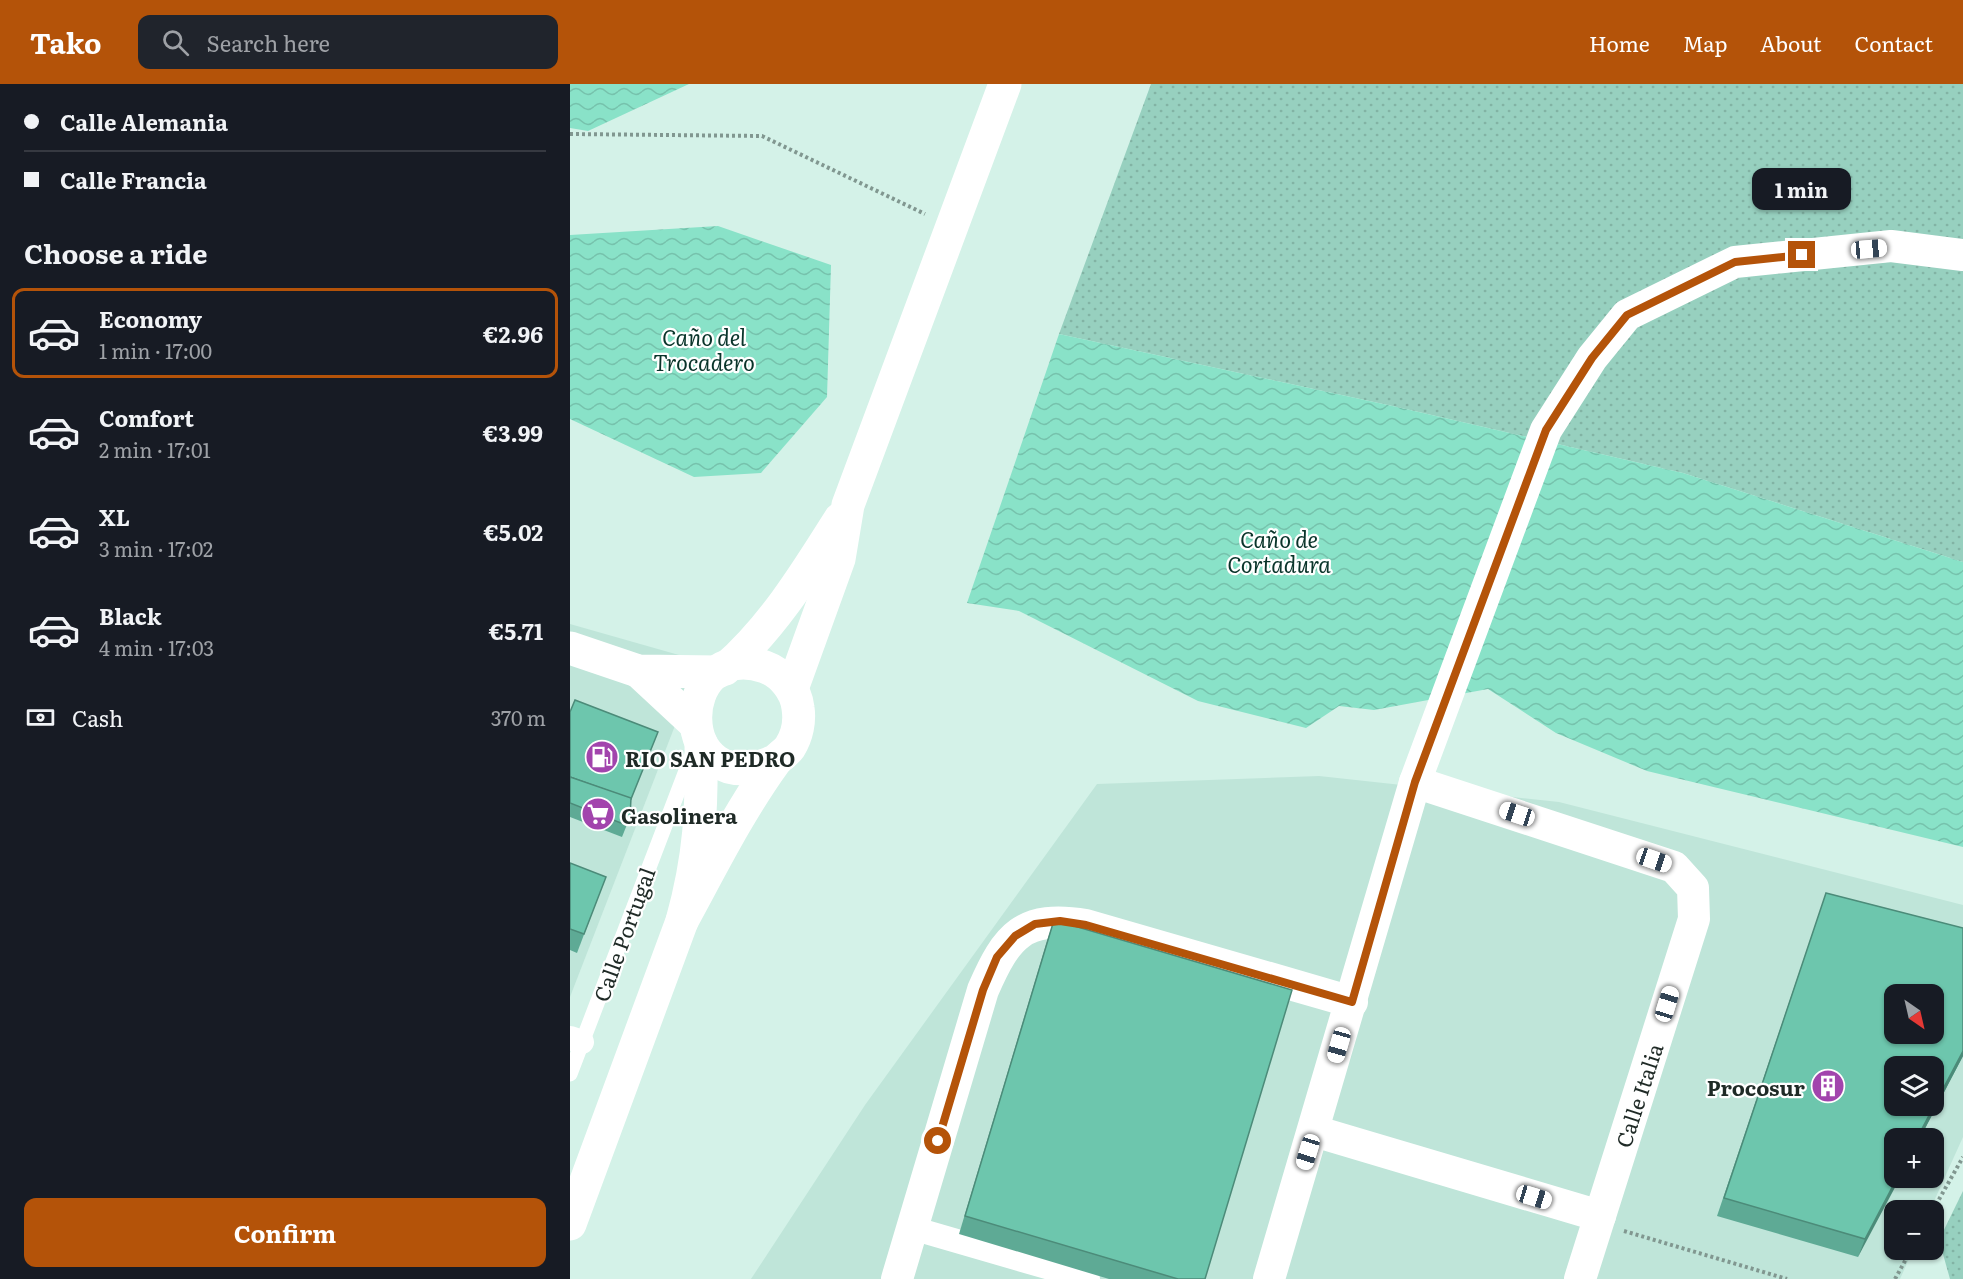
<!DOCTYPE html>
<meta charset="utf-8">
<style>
:root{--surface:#171b24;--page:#20242c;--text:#f1f3f6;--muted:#9ea1a6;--line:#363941;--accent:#b45309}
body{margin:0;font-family:Literata,serif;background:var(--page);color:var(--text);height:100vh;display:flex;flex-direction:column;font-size:22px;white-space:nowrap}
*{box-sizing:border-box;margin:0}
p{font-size:20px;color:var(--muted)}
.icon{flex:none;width:33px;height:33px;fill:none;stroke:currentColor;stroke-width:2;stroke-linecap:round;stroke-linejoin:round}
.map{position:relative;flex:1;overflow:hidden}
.details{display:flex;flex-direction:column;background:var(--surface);width:570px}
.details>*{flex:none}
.banner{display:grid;align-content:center;height:132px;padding:0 24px;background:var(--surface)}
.needle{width:39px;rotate:146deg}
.controls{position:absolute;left:1314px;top:900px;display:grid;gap:12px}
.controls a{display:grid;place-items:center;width:60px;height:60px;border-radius:12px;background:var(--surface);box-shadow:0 2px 4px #0004;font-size:30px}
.end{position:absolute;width:27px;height:27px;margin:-14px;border:8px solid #b45309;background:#fff;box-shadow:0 0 0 3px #fff}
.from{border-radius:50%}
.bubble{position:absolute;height:42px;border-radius:12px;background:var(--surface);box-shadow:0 2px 4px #0004;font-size:20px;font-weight:700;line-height:42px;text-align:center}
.car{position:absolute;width:18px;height:36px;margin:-18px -9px;border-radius:8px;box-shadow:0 0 4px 2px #0007;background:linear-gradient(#fff 24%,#345 0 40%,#fff 0 76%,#345 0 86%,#fff 0)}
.banner b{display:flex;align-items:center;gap:21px;height:57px;font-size:22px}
.banner b+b{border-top:2px solid var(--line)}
.banner i{width:15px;height:15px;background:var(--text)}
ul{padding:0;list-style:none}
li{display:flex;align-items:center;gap:18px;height:90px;margin:0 12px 9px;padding:0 12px;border:3px solid transparent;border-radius:12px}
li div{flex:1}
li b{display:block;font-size:22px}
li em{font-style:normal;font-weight:700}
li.active{border-color:var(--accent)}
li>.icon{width:54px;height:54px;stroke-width:1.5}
h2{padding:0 24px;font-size:27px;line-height:72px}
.pay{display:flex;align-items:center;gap:15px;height:66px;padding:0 24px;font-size:22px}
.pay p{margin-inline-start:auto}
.primary-button{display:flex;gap:12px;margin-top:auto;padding:12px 24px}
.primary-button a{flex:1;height:69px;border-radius:12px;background:var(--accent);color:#fff;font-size:24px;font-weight:700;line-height:69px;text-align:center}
header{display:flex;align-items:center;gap:36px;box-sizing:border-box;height:84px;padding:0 30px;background:var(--accent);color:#fff}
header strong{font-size:28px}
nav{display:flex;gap:33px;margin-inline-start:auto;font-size:21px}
.search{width:420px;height:54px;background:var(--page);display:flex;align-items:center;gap:15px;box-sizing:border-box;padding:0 21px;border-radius:12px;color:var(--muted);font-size:22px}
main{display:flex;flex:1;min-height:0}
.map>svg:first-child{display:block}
.built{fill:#bfe5d9;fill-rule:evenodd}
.grass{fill:url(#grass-dots)}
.water{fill:url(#water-waves)}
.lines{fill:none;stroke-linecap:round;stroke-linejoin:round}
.path{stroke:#819790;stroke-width:4;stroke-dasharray:3 3;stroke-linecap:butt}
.service{stroke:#fff;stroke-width:15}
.pedestrian{stroke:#fff;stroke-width:24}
.minor{stroke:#fff;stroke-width:32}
.tertiary{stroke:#fff;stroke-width:33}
.secondary{stroke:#fff;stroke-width:33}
.wall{fill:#5eaa95}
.shaded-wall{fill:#4c8b79}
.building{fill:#6dc6ad;stroke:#4c8b79;stroke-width:1.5;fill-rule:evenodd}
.route{stroke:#b45309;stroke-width:8}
.labels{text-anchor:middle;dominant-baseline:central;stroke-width:4.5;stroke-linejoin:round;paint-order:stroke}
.poi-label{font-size:21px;font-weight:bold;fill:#1f2a26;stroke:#fff;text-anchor:start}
.street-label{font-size:21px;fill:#1f2a26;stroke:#fff}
.water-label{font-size:22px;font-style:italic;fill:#09342a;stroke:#fff}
</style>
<header>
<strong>Tako</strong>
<div class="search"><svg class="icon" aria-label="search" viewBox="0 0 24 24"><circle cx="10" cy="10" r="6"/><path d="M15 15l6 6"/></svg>Search here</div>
<nav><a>Home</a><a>Map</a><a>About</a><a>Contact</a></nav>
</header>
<main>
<section class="details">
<div class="banner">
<b><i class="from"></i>Calle Alemania</b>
<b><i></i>Calle Francia</b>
</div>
<h2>Choose a ride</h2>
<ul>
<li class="active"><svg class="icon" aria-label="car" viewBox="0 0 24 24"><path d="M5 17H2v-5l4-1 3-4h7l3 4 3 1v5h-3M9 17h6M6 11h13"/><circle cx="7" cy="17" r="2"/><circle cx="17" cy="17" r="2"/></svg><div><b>Economy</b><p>1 min · 17:00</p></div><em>€2.96</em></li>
<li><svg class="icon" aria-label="car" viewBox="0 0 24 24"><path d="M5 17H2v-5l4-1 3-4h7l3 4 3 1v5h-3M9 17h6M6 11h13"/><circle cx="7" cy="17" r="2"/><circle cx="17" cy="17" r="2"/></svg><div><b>Comfort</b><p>2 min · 17:01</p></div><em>€3.99</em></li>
<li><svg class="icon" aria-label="car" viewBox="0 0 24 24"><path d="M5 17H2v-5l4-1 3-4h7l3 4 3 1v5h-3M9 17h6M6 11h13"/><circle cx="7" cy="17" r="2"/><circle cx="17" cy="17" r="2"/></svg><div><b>XL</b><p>3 min · 17:02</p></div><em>€5.02</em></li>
<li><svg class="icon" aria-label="car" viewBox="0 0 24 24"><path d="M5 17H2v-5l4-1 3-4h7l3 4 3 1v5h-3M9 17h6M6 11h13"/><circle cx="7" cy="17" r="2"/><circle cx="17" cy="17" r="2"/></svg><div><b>Black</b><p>4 min · 17:03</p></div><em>€5.71</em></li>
</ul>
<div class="pay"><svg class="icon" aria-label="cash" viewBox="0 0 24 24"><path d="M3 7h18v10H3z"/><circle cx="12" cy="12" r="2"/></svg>Cash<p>370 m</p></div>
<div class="primary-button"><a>Confirm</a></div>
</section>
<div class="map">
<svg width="1393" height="1195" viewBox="0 0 1393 1195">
<defs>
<pattern id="grass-dots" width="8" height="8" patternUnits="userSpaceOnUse" patternTransform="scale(1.5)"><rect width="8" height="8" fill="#97d0bf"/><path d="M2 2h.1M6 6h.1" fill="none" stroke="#82b3a4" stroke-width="1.8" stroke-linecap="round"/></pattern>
<pattern id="water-waves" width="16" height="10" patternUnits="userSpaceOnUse" patternTransform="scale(1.5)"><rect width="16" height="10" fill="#89e2c8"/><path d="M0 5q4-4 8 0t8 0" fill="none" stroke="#76c2ac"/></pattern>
</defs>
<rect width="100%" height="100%" fill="#d4f2e8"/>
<g class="built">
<path d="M0,540L130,577L0,913Z"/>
<path d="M749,692L989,718L1393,821V1053L1360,1126H1324V1166H1343L1330,1195H181L295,1021L527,700ZM1324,910H1364V950H1324ZM1324,982H1364V1022H1324ZM1324,1054H1364V1094H1324Z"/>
</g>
<g class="grass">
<path d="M581,0H1393V478L1113,389L827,323L489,250Z"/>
<path d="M1393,1107V1195H1380L1369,1156Z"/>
</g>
<g class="water">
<path d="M0,0H119L18,47L0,44Z"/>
<path d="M148,142L261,181L257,313L191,389L124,393L0,335V151Z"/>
<path d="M489,250L827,323L1113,389L1393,478V763L1077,687L986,649L918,605L804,626L769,622L736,644L628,617L449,527L397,519Z"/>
</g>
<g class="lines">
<g class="path">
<path d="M0,50L192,52L355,130"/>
<path d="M1363,1126L1393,1073"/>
<path d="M1054,1147L1217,1195"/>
<path d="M1325,1195L1341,1166"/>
</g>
<path class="service" d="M0,990L122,671"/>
<g class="pedestrian">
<path d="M0,954L12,958"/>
<path d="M342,1144L518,1195"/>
</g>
<g class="minor">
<path d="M845,698L1104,783L1123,804L1124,835L1010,1195"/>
<path d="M744,1047L1030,1132"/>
<path d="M327,1195L413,906C437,851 453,831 516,841L782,918"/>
<path d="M699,1195L845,698L976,346L1022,274L1057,231L1165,178L1321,162L1393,171"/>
</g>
<g class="tertiary">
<path d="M0,564L68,587L148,588"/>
<path d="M68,587L124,639"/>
</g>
<g class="secondary">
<path d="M155,585C203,543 236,489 270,435"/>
<path d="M222,605L269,475L278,421L435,0"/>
<path d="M112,837C141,784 168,729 204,679C208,673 216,669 220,663C227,652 230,637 228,624C226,606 212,589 195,583C102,552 100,722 205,677"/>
<path d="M0,1140L112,837C130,772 132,726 131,659"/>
</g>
</g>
<g class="wall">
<path d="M0,628L61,715L60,733L52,753L0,733Z"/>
<path d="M0,779L29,811L7,869L0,866Z"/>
<path d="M1256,809L1393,844V972L1350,1054L1324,1094L1288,1173L1147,1132Z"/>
<path d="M484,836L635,1195H539L389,1150L478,854Z"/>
</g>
<g class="shaded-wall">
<path d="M1393,967V972L1350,1054H1347Z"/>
<path d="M1327,1094H1330L1288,1173L1295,1155Z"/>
</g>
<g class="building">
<path d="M5,616L88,648L61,715L0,693V628Z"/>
<path d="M0,693L61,714L60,733L56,741L0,719Z"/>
<path d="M0,779L36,793L14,850L0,845Z"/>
<path d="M1256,809L1393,844V967L1347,1054H1324V1094H1327L1295,1155L1154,1114ZM1324,910H1364V950H1324ZM1324,982H1364V1022H1324Z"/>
<path d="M484,836L722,906L635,1195H608L395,1132Z"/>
</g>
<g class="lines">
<path class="route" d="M368,1057L413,906L427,873L445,852L465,840L490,837L516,841L782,918L845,698L976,346L1022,274L1057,231L1165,178L1232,171"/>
</g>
<defs>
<symbol id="fuel-disc" viewBox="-11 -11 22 22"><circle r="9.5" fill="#a244ad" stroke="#fff"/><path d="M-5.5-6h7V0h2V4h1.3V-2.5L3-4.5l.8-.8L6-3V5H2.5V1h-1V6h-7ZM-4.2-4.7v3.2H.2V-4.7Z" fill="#fff"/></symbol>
<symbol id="supermarket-disc" viewBox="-11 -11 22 22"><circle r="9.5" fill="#a244ad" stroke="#fff"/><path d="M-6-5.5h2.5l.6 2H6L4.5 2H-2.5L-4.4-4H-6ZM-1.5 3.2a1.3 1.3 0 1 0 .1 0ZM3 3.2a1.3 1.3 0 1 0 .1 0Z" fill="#fff"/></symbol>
<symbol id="building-disc" viewBox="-11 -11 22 22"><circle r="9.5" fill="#a244ad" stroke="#fff"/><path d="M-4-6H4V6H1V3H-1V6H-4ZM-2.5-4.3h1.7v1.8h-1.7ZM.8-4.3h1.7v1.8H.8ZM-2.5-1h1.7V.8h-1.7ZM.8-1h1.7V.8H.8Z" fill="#fff"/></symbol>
</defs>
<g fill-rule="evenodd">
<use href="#fuel-disc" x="13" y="654" width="38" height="38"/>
<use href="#supermarket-disc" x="9" y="711" width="38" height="38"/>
<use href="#building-disc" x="1239" y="983" width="38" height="38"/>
</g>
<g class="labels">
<g class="poi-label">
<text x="55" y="673">RIO SAN PEDRO</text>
<text x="51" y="730">Gasolinera</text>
<text x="1235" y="1002" text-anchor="end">Procosur</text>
</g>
<g class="street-label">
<text transform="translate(53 850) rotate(-70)">Calle Portugal</text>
<text transform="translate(1068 1011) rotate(-72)">Calle Italia</text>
</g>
<g class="water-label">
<text x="134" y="252">Caño del<tspan x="134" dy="25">Trocadero</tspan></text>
<text x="709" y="454">Caño de<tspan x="709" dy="25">Cortadura</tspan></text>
</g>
</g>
</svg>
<div class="controls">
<a><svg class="needle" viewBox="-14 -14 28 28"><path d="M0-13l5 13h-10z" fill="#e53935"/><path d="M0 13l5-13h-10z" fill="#9ea1a6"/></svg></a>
<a><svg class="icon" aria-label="layers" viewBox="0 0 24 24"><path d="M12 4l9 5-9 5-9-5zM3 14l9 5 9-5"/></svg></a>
<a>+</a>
<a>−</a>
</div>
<i class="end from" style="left:368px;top:1057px"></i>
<i class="end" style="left:1232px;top:171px"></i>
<div class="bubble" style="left:1182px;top:84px;width:99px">1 min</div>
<i class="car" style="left:1299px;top:165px;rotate:85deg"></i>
<i class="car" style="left:947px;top:730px;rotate:288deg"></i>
<i class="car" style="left:1084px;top:776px;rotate:109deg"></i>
<i class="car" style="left:1097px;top:920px;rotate:17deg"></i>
<i class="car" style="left:769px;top:961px;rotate:196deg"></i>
<i class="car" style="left:738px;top:1068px;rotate:197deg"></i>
<i class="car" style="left:964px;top:1113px;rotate:107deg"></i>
</div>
</main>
